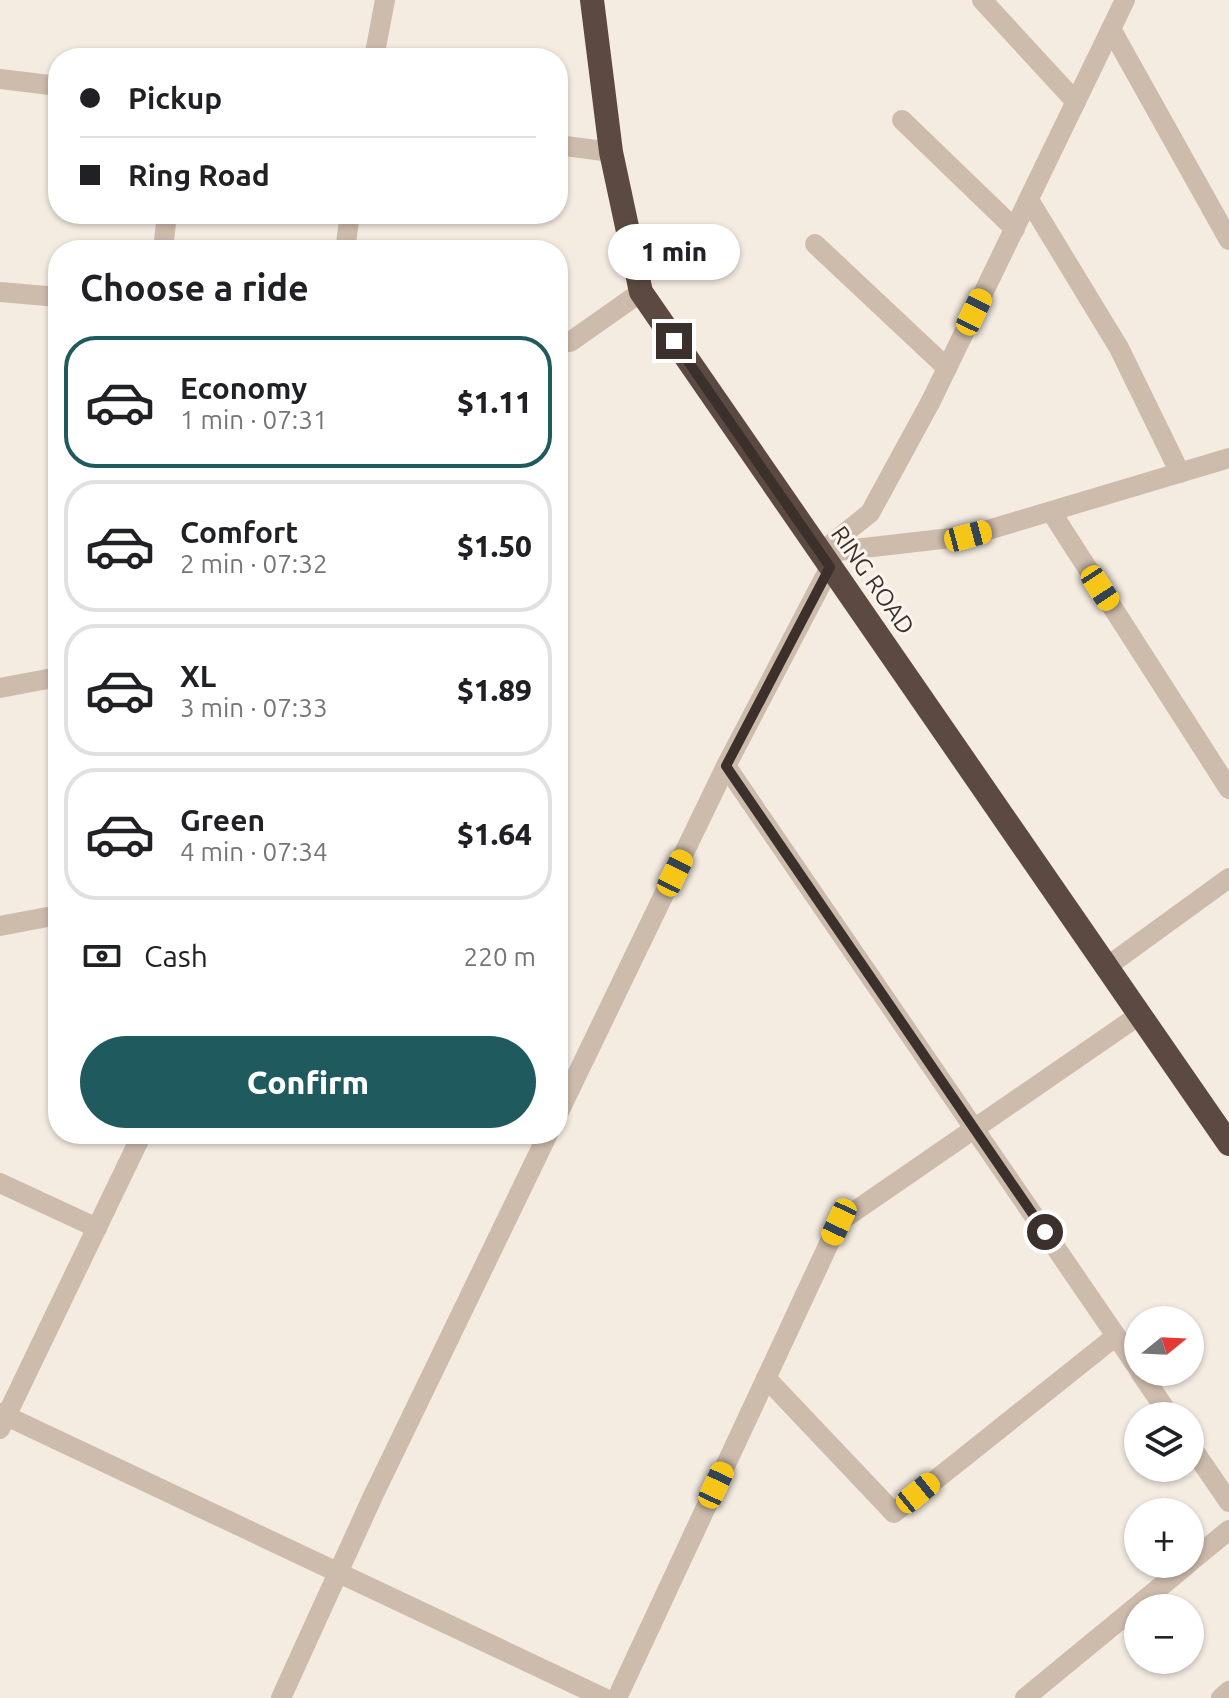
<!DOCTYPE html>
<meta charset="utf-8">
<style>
:root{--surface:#fff;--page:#f2f2f2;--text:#202124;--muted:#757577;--line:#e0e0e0;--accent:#1f5a5e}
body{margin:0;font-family:Ubuntu,sans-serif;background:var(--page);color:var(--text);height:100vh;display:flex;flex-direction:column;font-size:30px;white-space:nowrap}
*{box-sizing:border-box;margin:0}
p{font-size:26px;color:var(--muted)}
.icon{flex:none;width:44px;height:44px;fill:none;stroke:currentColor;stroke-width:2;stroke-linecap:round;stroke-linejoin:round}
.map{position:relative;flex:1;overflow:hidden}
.drawer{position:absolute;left:48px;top:240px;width:520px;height:904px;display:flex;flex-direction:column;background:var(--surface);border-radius:32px;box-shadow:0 2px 6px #0004}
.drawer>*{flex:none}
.hud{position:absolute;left:48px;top:48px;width:520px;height:176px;border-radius:32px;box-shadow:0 2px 6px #0004;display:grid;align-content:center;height:176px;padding:0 32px;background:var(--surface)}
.needle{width:52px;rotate:72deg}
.fabs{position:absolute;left:1124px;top:1306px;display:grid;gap:16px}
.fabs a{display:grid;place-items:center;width:80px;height:80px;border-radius:50%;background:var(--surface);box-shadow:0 2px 6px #0004;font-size:40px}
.end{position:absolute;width:36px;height:36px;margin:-18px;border:10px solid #3b302b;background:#fff;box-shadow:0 0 0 4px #fff}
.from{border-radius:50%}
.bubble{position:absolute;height:56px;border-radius:28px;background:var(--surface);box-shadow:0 2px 6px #0004;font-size:26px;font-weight:800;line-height:56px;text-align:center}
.car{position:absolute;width:24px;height:48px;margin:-24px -12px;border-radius:10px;box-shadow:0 0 6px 2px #0007;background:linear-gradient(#f5c518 24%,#345 0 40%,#f5c518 0 76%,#345 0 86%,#f5c518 0)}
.hud b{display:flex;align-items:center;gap:28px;height:76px;font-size:30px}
.hud b+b{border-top:2px solid var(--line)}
.hud i{width:20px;height:20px;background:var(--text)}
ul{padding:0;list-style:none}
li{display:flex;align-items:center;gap:24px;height:132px;margin:0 16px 12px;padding:0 16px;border:4px solid var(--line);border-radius:32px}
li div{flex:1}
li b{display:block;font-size:30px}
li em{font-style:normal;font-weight:800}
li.active{border-color:var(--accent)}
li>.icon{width:72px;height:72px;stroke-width:1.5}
h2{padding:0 32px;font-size:36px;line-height:96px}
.pay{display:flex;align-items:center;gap:20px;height:88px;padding:0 32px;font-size:30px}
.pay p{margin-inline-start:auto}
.cta{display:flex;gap:16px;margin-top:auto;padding:16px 32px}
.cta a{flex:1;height:92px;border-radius:48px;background:var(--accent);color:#fff;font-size:32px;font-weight:800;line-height:92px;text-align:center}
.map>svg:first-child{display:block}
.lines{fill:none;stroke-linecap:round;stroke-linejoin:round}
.street{stroke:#cdbbac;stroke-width:20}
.highway{stroke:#5c4a42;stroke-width:24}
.route{stroke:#3b302b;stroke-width:10}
.labels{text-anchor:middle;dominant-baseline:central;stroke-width:6;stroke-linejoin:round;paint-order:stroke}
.street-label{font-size:24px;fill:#3b302b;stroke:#fbf5ee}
</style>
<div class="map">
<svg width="1229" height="1698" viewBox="0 0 1229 1698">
<rect width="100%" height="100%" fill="#f4ebe1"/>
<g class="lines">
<g class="street">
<path d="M982,0L1076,102"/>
<path d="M1111,29L1229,240"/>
<path d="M374,58L385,0"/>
<path d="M0,79L58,86"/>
<path d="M902,120L1015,229"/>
<path d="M558,145L611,152"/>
<path d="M1029,200L1119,348L1180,473"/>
<path d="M815,244L947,368"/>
<path d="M163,250L167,214"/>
<path d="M345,250L350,214"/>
<path d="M0,292L58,297"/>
<path d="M558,341L570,342L641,292"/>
<path d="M1052,513L1229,789"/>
<path d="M820,553L870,513L931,401L1125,0"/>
<path d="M820,553L968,536L1229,458"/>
<path d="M0,688L58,677"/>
<path d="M726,766L1138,1368"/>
<path d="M0,926L58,915"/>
<path d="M1105,968L1229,878"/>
<path d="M558,1114L726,766L830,567"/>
<path d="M0,1183L97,1228"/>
<path d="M1140,1372L1170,1416"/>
<path d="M766,1378L894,1513L1116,1336"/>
<path d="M0,1413L604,1698"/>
<path d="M0,1429L142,1134"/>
<path d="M1190,1445L1229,1502"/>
<path d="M1190,1562L1229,1530"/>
<path d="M281,1698L373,1496L548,1134"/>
<path d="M617,1698L839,1222L1138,1016"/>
<path d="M1025,1698L1188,1564"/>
<path d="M1221,1698L1229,1691"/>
</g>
<path class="highway" d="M592,0L611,152L641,292L1229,1144"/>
</g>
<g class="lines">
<path class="route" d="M674,341L830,567L726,766L1045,1232"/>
</g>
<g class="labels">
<g class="street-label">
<text transform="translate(873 580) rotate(55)">RING ROAD</text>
</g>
</g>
</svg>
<div class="fabs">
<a><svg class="needle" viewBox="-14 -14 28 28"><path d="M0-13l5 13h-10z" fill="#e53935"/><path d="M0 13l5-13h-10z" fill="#757577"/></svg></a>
<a><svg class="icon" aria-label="layers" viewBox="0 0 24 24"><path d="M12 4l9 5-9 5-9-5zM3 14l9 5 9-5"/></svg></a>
<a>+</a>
<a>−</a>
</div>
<i class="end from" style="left:1045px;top:1232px"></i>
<i class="end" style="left:674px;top:341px"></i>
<div class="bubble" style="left:608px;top:224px;width:132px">1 min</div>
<i class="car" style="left:974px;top:312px;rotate:26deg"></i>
<i class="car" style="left:968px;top:536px;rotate:75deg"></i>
<i class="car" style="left:1100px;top:588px;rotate:147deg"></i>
<i class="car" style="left:675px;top:873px;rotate:26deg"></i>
<i class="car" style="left:839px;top:1222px;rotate:205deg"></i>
<i class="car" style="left:716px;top:1485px;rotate:25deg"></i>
<i class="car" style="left:918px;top:1493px;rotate:51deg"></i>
<div class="hud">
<b><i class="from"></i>Pickup</b>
<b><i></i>Ring Road</b>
</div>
<section class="drawer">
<h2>Choose a ride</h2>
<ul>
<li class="active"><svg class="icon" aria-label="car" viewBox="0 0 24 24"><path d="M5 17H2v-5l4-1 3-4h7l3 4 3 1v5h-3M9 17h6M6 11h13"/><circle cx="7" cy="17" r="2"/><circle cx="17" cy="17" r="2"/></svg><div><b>Economy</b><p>1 min · 07:31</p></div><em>$1.11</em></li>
<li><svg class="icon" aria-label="car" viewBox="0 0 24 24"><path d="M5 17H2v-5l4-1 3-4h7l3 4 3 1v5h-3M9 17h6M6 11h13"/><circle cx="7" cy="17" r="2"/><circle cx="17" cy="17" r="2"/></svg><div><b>Comfort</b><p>2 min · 07:32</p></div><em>$1.50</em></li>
<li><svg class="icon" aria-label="car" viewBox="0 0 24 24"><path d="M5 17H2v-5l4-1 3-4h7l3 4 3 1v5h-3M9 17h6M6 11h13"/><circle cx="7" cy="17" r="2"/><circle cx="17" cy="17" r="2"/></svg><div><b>XL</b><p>3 min · 07:33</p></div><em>$1.89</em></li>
<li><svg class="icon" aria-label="car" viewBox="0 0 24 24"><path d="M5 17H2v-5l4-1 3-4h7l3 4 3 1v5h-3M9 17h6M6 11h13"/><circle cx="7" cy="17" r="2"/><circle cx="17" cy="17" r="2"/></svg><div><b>Green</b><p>4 min · 07:34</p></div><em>$1.64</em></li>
</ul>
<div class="pay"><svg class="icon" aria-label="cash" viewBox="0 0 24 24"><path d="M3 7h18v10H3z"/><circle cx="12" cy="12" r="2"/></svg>Cash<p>220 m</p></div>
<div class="cta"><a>Confirm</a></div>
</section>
</div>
